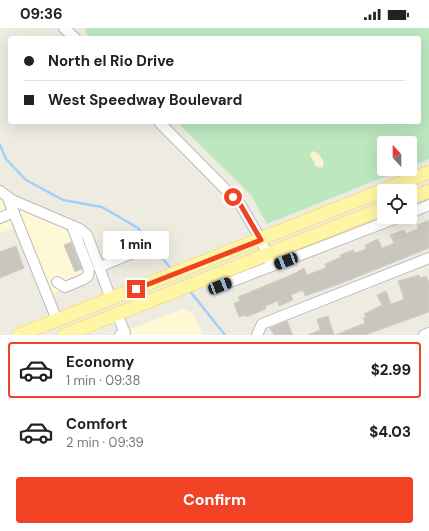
<!DOCTYPE html>
<meta charset="utf-8">
<style>
:root{--surface:#fff;--page:#f2f2f2;--text:#222;--muted:#767676;--line:#e0e0e0;--accent:#f14225}
body{margin:0;font-family:"DM Sans",sans-serif;background:var(--page);color:var(--text);height:100vh;display:flex;flex-direction:column;font-size:15px;white-space:nowrap}
*{box-sizing:border-box;margin:0}
p{font-size:13px;color:var(--muted)}
.icon{flex:none;width:22px;height:22px;fill:none;stroke:currentColor;stroke-width:2;stroke-linecap:round;stroke-linejoin:round}
.map{position:relative;height:307px;overflow:hidden}
.drawer{display:flex;flex-direction:column;background:var(--surface);flex:1}
.drawer>*{flex:none}
.guide{position:absolute;left:8px;top:8px;width:413px;height:88px;border-radius:4px;box-shadow:0 4px 16px #0002;display:grid;align-content:center;height:88px;padding:0 16px;background:var(--surface)}
.needle{width:26px;rotate:339deg}
.controls{position:absolute;left:377px;top:108px;display:grid;gap:8px}
.controls a{display:grid;place-items:center;width:40px;height:40px;border-radius:4px;background:var(--surface);box-shadow:0 4px 16px #0002;font-size:20px}
.end{position:absolute;width:18px;height:18px;margin:-9px;border:5px solid #f14225;background:#fff;box-shadow:0 0 0 2px #fff}
.from{border-radius:50%}
.bubble{position:absolute;height:28px;border-radius:4px;background:var(--surface);box-shadow:0 4px 16px #0002;font-size:13px;font-weight:800;line-height:28px;text-align:center}
.car{position:absolute;width:12px;height:24px;margin:-12px -6px;border-radius:5px;box-shadow:0 0 3px 1px #0007;background:linear-gradient(#222 24%,#8ab4d8 0 40%,#222 0 76%,#8ab4d8 0 86%,#222 0)}
.guide b{display:flex;align-items:center;gap:14px;height:38px;font-size:15px}
.guide b+b{border-top:1px solid var(--line)}
.guide i{width:10px;height:10px;background:var(--text)}
ul{padding:7px 0 0;list-style:none}
li{display:flex;align-items:center;gap:12px;height:56px;margin:0 8px 6px;padding:0 8px;border:2px solid transparent;border-radius:4px}
li div{flex:1}
li b{display:block;font-size:15px}
li em{font-style:normal;font-weight:800}
li.active{border-color:var(--accent)}
li>.icon{width:36px;height:36px;stroke-width:1.5}
.button{display:flex;gap:8px;margin-top:auto;padding:8px 16px}
.button a{flex:1;height:46px;border-radius:4px;background:var(--accent);color:#fff;font-size:16px;font-weight:800;line-height:46px;text-align:center}
.status{display:flex;justify-content:space-between;align-items:center;height:28px;padding:0 20px;background:var(--surface);direction:ltr}
.status svg{height:11px;fill:currentColor}
.map>svg:first-child{display:block}
.commercial{fill:#fff8d5}
.green{fill:#bce7bf}
.sand{fill:#fcf4ce}
.lines{fill:none;stroke-linecap:round;stroke-linejoin:round}
.stream{stroke:#a0cfff;stroke-width:2.5}
.building{fill:#c9c6bf;stroke:#d3cec0}
.minor-casing{stroke:#b9bbc1;stroke-width:12}
.major-casing{stroke:#f7d451;stroke-width:14}
.minor{stroke:#fff;stroke-width:10}
.major{stroke:#fff6a5;stroke-width:13}
.route{stroke:#f14225;stroke-width:5}
</style>
<div class="status"><b>09:36</b><svg viewBox="0 0 49 12"><path d="M0 12V9h3v3zM5 12V6h3v6zM10 12V3h3v9zM15 12V0h3v12zM26 1h20v11H26zM47 4h2v5h-2z"/></svg></div>
<div class="map">
<svg width="429" height="307" viewBox="0 0 429 307">
<rect width="100%" height="100%" fill="#eeece1"/>
<g class="commercial">
<path d="M0,158L10,167L82,195L105,245L50,266L22,197L0,205Z"/>
<path d="M183,281L194,286L203,307H114Z"/>
</g>
<path class="green" d="M86,0H429V131L410,139V115H384V141H404L267,196L251,167L177,94H419V10H91L85,4Z"/>
<path class="sand" d="M312,123L318,125L324,134L322,140L315,138L314,133L310,128Z"/>
<g class="lines">
<g class="stream">
<path d="M0,117L6,131L26,152L63,172L102,179L138,200L171,241"/>
<path d="M189,262L225,307"/>
</g>
</g>
<g class="building">
<path d="M429,192V220L342,255L305,268L303,262L291,267L293,272L279,278L278,273L265,278L266,281L246,289L245,287L239,289L234,275L240,273L238,269L298,244V243L304,240L307,247L323,241L326,239L325,236L341,229L340,227L353,222L355,225L366,221L365,217L378,211L382,220L394,215L390,207L404,202L406,206L412,203L418,201L417,197Z"/>
<path d="M71,214L82,241L75,244L64,217Z"/>
<path d="M16,218L24,240L0,250V224Z"/>
<path d="M419,247L420,250L426,248L429,254V284L365,307H335L365,295L363,290L366,289L364,286L382,277L377,267L386,263L391,276L404,271L398,253Z"/>
<path d="M328,288L334,307H308L320,302L317,291Z"/>
<path d="M287,293L293,307H274L270,300Z"/>
</g>
<g class="lines">
<defs>
<g id="minor">
<path d="M64,0L75,10"/>
<path d="M159,94L240,176L261,212L269,232"/>
<path d="M0,163L12,172L80,201L87,207L111,271"/>
<path d="M7,168L57,292"/>
<path d="M410,185L429,177"/>
<path d="M0,190L14,184"/>
<path d="M99,239L133,225"/>
<path d="M57,254L65,259L82,252L88,248L89,242L72,198"/>
<path d="M220,258L399,189"/>
<path d="M117,286L125,305L120,307"/>
<path d="M257,307L262,296L429,230"/>
<path d="M424,307L429,305"/>
</g>
<g id="major">
<path d="M410,170L429,163"/>
<path d="M19,307L429,144"/>
<path d="M64,307L384,180"/>
</g>
</defs>
<use href="#minor" class="minor-casing"/>
<use href="#major" class="major-casing"/>
<use href="#minor" class="minor"/>
<use href="#major" class="major"/>
</g>
<g class="lines">
<path class="route" d="M136,261L261,212L240,176L233,169"/>
</g>
</svg>
<div class="controls">
<a><svg class="needle" viewBox="-14 -14 28 28"><path d="M0-13l5 13h-10z" fill="#e53935"/><path d="M0 13l5-13h-10z" fill="#767676"/></svg></a>
<a><svg class="icon" aria-label="locate" viewBox="0 0 24 24"><circle cx="12" cy="12" r="6"/><path d="M12 2v4M12 18v4M2 12h4M18 12h4"/></svg></a>
</div>
<i class="end from" style="left:233px;top:169px"></i>
<i class="end" style="left:136px;top:261px"></i>
<div class="bubble" style="left:103px;top:203px;width:66px">1 min</div>
<i class="car" style="left:286px;top:233px;rotate:249deg"></i>
<i class="car" style="left:220px;top:258px;rotate:69deg"></i>
<div class="guide">
<b><i class="from"></i>North el Rio Drive</b>
<b><i></i>West Speedway Boulevard</b>
</div>
</div>
<section class="drawer">
<ul>
<li class="active"><svg class="icon" aria-label="car" viewBox="0 0 24 24"><path d="M5 17H2v-5l4-1 3-4h7l3 4 3 1v5h-3M9 17h6M6 11h13"/><circle cx="7" cy="17" r="2"/><circle cx="17" cy="17" r="2"/></svg><div><b>Economy</b><p>1 min · 09:38</p></div><em>$2.99</em></li>
<li><svg class="icon" aria-label="car" viewBox="0 0 24 24"><path d="M5 17H2v-5l4-1 3-4h7l3 4 3 1v5h-3M9 17h6M6 11h13"/><circle cx="7" cy="17" r="2"/><circle cx="17" cy="17" r="2"/></svg><div><b>Comfort</b><p>2 min · 09:39</p></div><em>$4.03</em></li>
</ul>
<div class="button"><a>Confirm</a></div>
</section>
